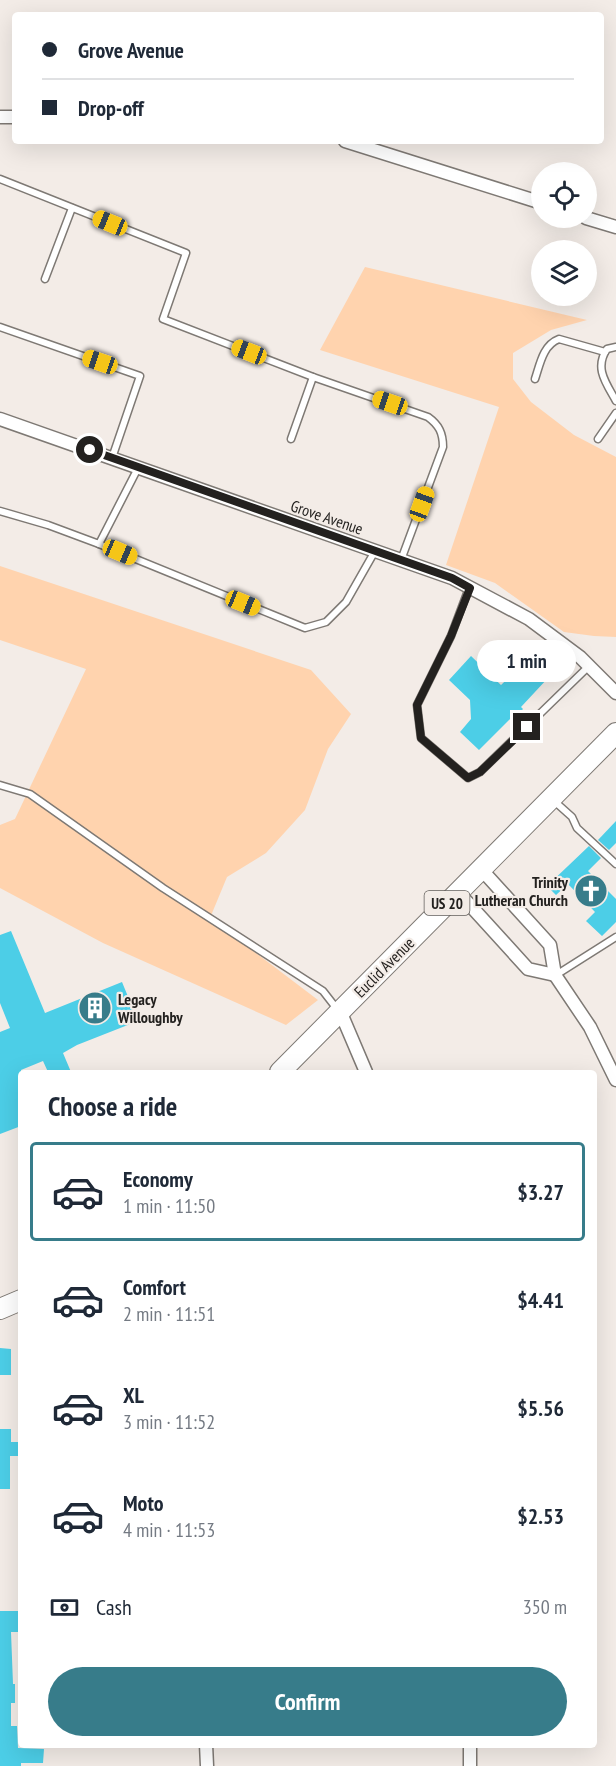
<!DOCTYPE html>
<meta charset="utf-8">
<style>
:root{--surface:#fff;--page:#f6f6f7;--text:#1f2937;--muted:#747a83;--line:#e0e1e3;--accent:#377c8a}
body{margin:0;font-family:"PT Sans Narrow",sans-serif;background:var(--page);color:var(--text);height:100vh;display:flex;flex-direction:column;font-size:22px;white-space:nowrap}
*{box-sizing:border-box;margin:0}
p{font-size:20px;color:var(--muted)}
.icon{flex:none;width:33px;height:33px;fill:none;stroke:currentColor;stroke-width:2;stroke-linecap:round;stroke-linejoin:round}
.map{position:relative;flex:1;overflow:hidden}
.panel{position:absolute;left:18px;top:1070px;width:579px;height:678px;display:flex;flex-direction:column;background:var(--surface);border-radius:6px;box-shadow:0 6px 24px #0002}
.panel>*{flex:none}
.banner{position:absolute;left:12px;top:12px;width:592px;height:132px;border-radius:6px;box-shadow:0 6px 24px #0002;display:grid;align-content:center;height:132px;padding:0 30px;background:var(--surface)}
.fabs{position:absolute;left:531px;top:162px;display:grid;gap:12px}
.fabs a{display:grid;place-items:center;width:66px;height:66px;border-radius:50%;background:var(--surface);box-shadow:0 6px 24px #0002;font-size:30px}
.end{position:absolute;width:27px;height:27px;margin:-14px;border:8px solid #23211f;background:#fff;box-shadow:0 0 0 3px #fff}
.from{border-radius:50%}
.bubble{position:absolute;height:42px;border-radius:21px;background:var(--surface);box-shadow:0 6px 24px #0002;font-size:20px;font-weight:700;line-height:42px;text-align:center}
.car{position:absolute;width:18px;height:36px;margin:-18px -9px;border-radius:8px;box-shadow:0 0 4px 2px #0007;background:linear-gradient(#f5c518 24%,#345 0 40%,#f5c518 0 76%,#345 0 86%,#f5c518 0)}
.banner b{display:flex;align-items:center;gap:21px;height:57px;font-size:22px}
.banner b+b{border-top:2px solid var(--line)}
.banner i{width:15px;height:15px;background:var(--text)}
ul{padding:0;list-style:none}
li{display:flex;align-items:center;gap:18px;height:99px;margin:0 12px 9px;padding:0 18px;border:3px solid transparent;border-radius:6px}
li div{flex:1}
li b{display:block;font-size:22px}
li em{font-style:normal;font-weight:700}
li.selected{border-color:var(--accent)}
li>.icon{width:54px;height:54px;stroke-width:1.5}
h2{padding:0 30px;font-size:27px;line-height:72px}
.pay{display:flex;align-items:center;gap:15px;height:66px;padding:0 30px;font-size:22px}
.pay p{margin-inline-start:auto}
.primary-button{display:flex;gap:12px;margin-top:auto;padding:12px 30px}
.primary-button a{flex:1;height:69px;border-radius:36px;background:var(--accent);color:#fff;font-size:24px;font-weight:700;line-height:69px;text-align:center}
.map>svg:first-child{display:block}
.green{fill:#ffd3ae}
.building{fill:#4ccee7}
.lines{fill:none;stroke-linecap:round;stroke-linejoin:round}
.lane-casing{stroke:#7e7974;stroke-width:9}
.street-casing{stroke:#7e7974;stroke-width:15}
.primary-casing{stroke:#7e7974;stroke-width:22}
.lane{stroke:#fff;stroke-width:6}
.street{stroke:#fff;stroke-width:12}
.primary{stroke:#fff;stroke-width:20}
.route{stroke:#23211f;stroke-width:8}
.labels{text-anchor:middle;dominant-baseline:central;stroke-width:4.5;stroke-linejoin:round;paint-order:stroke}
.shield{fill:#f3ece7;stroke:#615e5b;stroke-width:1.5}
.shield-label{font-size:15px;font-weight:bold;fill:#23211f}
.street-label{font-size:16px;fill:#23211f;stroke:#f3ece7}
.poi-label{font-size:16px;font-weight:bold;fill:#23211f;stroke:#f3ece7;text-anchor:end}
</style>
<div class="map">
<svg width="616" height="1766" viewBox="0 0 616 1766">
<rect width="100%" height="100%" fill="#f3ece7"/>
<g class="green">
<path d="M365,267L587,320L551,330L513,353V379L531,402L574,435L616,457V637L594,636L564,632L495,583L446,565L499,407L320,350Z"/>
<path d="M0,566L311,670L351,714L328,749L305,810L266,853L227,877L210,918L318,1000L286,1025L103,943L0,888V825L15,819L86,669L0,640Z"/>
</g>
<g class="building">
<path d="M471,656L501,685L519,668L520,669L529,661L548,678L521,707L523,709L513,720L511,718L479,750L460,732L471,719L470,700L449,680Z"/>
<path d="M616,821V843L609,850L598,840Z"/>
<path d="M589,846L601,858L588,871L616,899V922L602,936L586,921L595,912L568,884L556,895L547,886Z"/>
<path d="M11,931L45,1013L122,982L138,1021L77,1045L63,1053L71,1072H48L43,1061L21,1070V1126L0,1134V1032L10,1028L0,1003V935Z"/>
<path d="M0,1348L11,1349V1375H0Z"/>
<path d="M0,1429H11V1442H21V1456H10V1489H0Z"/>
<path d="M0,1611H21V1632H11L13,1684H15V1703H11V1726H17L18,1748L44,1749L43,1763H21V1766H0Z"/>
</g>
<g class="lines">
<defs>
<g id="lane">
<path d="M0,179L186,253L163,319L313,377L428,417C439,425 443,433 443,447L401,560"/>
<path d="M45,279L72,208"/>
<path d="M0,327L140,376L112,458"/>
<path d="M616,347L607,349C594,368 606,383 616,401"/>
<path d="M535,379C540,364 543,345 559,339L605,352"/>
<path d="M291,439L313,377"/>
<path d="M598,439L616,413"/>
<path d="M0,511L48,525L99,544L138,468"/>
<path d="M99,544L305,628L326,622L346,602L375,551"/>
<path d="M469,588L451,636L417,705L421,738L468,778L480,772L589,666"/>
<path d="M0,785L30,794L163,888L323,991L337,1009"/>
<path d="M553,800L572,817L577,828L616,864"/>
<path d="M556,975L616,937"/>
</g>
<g id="street">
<path d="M0,117H15"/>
<path d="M345,141L542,203"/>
<path d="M586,218L616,227"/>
<path d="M0,419L452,578L529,619L580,657L616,693"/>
<path d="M481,869L550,945L555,975L590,1027L616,1080"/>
<path d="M458,892L528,969L555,975"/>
<path d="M340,1011L366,1072"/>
<path d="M206,1744L207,1766"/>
<path d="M470,1744V1766"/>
</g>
<g id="primary">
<path d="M280,1072L616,733"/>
<path d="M0,1309L21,1300"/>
</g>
</defs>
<use href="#lane" class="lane-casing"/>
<use href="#street" class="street-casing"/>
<use href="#primary" class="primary-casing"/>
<use href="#lane" class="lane"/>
<use href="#street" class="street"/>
<use href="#primary" class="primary"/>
</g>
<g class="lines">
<path class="route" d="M90,450L452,578L470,588L451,636L417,705L421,738L468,778L480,772L527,727"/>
</g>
<defs>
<symbol id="church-disc" viewBox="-11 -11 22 22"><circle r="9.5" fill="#377c8a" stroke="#f3ece7"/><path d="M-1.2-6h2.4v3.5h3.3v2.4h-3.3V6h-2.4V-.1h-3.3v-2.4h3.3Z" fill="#fff"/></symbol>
<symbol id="building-disc" viewBox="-11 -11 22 22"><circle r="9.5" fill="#377c8a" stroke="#f3ece7"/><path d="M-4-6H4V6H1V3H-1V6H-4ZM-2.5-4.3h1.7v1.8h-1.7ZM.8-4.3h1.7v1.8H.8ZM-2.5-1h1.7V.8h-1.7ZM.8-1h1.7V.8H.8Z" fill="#fff"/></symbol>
</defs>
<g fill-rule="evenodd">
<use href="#church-disc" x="572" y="872" width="38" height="38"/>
<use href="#building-disc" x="76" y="989" width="38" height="38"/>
</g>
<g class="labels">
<rect class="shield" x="424.5" y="891" width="45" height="24" rx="4.5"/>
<g class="shield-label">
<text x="447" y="903">US 20</text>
</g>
<g class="street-label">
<text transform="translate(327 517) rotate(19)">Grove Avenue</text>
<text transform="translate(384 967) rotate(-45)">Euclid Avenue</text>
</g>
<g class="poi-label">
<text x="568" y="882">Trinity<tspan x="568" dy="18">Lutheran Church</tspan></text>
<text x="118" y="999" text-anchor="start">Legacy<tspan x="118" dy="18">Willoughby</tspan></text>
</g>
</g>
</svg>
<div class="fabs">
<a><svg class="icon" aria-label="locate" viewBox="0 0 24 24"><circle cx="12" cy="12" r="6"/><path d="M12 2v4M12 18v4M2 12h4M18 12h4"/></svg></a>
<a><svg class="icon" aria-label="layers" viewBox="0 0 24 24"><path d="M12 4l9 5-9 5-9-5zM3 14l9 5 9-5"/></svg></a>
</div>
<i class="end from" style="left:90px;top:450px"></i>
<i class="end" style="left:527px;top:727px"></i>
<div class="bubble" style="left:477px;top:640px;width:99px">1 min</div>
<i class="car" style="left:110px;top:223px;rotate:292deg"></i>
<i class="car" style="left:249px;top:352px;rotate:291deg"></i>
<i class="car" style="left:100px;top:362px;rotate:289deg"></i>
<i class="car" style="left:390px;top:403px;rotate:289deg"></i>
<i class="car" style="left:422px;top:504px;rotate:20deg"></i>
<i class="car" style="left:120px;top:552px;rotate:113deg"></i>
<i class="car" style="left:243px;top:603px;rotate:112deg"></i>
<div class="banner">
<b><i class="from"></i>Grove Avenue</b>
<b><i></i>Drop-off</b>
</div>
<section class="panel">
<h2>Choose a ride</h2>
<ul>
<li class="selected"><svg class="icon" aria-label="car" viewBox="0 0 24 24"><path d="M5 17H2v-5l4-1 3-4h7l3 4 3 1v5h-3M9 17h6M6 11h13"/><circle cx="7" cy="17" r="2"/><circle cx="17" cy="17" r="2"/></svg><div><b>Economy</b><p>1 min · 11:50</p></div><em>$3.27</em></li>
<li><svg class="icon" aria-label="car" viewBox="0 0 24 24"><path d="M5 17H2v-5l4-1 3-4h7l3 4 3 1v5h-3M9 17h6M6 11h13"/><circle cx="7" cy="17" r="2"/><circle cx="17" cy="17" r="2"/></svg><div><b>Comfort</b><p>2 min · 11:51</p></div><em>$4.41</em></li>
<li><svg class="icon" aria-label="car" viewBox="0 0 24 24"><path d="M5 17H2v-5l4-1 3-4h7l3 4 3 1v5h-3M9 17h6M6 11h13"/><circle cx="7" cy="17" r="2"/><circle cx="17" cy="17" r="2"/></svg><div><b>XL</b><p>3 min · 11:52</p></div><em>$5.56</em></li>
<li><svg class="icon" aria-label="car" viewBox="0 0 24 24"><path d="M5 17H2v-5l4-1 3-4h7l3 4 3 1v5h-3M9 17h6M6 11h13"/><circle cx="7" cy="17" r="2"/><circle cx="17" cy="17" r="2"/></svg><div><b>Moto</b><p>4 min · 11:53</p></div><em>$2.53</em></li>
</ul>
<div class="pay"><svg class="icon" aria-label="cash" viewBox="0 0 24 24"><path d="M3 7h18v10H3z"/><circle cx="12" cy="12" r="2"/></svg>Cash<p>350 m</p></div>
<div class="primary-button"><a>Confirm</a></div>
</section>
</div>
